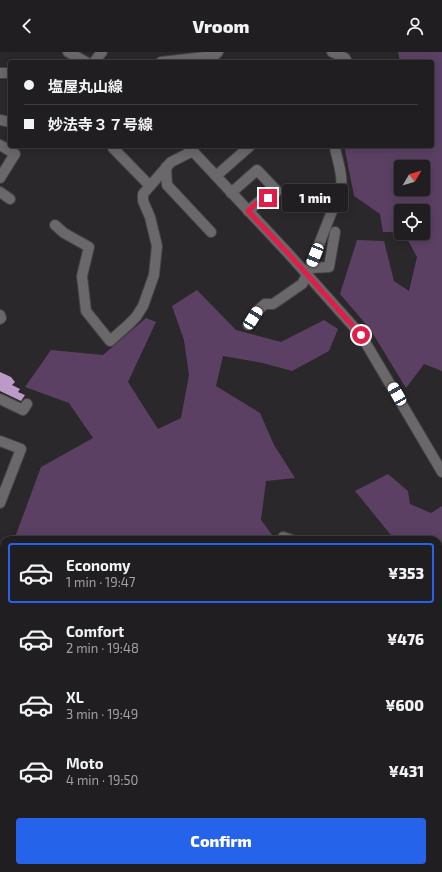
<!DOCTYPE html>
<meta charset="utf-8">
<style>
:root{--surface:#201e20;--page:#2d2b2d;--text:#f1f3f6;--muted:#a2a2a5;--line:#3d3c3e;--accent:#2563eb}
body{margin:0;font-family:"Exo 2","Noto Sans JP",sans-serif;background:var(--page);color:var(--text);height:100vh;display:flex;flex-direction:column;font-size:15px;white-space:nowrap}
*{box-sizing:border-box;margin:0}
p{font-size:13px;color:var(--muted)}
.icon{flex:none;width:22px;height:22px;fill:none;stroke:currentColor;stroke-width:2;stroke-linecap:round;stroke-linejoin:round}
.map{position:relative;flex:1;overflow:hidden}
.details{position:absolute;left:0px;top:484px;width:442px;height:336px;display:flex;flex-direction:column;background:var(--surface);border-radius:12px 12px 0 0;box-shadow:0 2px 10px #0003,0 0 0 1px var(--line)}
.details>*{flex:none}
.hud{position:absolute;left:8px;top:8px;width:426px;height:88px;border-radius:4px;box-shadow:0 2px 10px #0003,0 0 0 1px var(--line);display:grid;align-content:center;height:88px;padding:0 16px;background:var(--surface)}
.needle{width:26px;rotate:52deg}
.fabs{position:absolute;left:394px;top:108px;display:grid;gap:8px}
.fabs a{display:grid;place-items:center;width:36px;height:36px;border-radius:4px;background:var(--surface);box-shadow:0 2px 10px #0003,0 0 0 1px var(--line);font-size:20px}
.end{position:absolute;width:18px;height:18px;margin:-9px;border:5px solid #e11d48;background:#fff;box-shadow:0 0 0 2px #fff}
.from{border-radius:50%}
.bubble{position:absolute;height:28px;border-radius:4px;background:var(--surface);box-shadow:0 2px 10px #0003,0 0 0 1px var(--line);font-size:13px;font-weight:800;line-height:28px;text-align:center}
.car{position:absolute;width:12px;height:24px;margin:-12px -6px;border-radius:5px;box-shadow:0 0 3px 1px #0007;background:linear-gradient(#fff 24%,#345 0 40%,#fff 0 76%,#345 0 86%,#fff 0)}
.hud b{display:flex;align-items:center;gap:14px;height:38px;font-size:15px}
.hud b+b{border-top:1px solid var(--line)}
.hud i{width:10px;height:10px;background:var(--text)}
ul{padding:7px 0 0;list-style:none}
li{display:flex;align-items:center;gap:12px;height:60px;margin:0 8px 6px;padding:0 8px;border:2px solid transparent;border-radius:4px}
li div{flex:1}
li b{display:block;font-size:15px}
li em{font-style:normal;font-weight:800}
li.current{border-color:var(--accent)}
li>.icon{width:36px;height:36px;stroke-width:1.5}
.primary-button{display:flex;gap:8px;margin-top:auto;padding:8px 16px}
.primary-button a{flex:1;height:46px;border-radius:4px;background:var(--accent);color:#fff;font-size:16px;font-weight:800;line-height:46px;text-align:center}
header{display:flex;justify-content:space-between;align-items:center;height:52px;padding:0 16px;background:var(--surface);font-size:18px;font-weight:800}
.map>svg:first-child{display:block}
.green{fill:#5b4064;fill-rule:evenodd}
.building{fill:#bb9ac7}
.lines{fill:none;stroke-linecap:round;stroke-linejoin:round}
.minor-casing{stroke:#454345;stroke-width:12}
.minor{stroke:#6b686c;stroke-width:10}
.route{stroke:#e11d48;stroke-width:5}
</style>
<header><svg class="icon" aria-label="back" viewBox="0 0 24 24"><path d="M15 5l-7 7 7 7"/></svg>Vroom<svg class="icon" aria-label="person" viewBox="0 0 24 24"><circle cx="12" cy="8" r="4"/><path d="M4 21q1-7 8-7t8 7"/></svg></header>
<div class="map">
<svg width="442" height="820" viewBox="0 0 442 820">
<rect width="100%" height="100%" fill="#2a282b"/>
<g class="green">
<path d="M398,0H442V319L424,312L406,336L370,277L340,242L357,188L384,189L394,229L409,239L417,205L404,181H423V159H401V180H383L380,162L354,144L345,98L346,94H432V10H400ZM401,115H423V137H401Z"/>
<path d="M197,238L236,278L281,290L324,268L338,277L329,299L292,319L263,311L223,304L216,334L260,361L274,393L295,426L266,429L261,468L276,488H14L41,415L93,386L69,351L25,335L51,298L103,303L146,266L156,270L128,330L158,377L181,366L189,323L184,288L172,254Z"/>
<path d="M388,422L408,439L410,452L431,461L442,454V556L438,558V488H395L355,439Z"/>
<path d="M4,516V816H410L414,820H0V527Z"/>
<path d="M442,663V758L438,761V669Z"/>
</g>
<path class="building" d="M0,320L11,325L15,330L12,333L20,337L18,340L25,343L21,349L0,339Z"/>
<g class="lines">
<defs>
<g id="minor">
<path d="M68,0L86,10"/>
<path d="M332,0L345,6L347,10"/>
<path d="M94,10L102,0"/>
<path d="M161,10L214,4L218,0"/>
<path d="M0,21H10"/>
<path d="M0,68L10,70"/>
<path d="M0,93L15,102L0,126"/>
<path d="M188,94L287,200L361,283L442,420"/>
<path d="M113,96L150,134"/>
<path d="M166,115L167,133L211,180"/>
<path d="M216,124L250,94"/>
<path d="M0,140L10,147"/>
<path d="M231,141L257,118L277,139L268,146L261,148L248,159"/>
<path d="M55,173L64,181L89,195L82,224L86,259L110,289L128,273L136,265L143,254L154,223L157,194L150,165L143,149V142L171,110L193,99"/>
<path d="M310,216L329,215L335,180"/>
<path d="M0,263L1,266L0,267"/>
<path d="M248,273L257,259L265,252H273L302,232L307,223L334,154C347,132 340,119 335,96L336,94"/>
<path d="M0,347L23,358L27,352"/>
<path d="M0,389L21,397L0,451"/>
<path d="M283,485L292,488"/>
<path d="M438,808L442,809"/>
<path d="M404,820L406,816"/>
</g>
</defs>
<use href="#minor" class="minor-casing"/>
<use href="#minor" class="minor"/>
</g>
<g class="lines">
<path class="route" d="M268,146L260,148L248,159L287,200L361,283"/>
</g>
</svg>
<div class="fabs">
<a><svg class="needle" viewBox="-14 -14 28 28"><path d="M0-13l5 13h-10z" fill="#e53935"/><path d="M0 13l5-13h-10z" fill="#a2a2a5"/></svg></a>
<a><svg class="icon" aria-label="locate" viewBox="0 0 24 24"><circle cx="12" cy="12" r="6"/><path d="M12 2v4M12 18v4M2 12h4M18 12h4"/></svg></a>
</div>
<i class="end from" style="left:361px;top:283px"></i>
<i class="end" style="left:268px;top:146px"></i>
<div class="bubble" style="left:282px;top:132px;width:66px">1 min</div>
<i class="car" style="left:315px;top:203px;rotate:202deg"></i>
<i class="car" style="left:253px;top:266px;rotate:32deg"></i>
<i class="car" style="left:397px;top:342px;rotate:330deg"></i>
<div class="hud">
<b><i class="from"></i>塩屋丸山線</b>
<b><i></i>妙法寺３７号線</b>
</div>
<section class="details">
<ul>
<li class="current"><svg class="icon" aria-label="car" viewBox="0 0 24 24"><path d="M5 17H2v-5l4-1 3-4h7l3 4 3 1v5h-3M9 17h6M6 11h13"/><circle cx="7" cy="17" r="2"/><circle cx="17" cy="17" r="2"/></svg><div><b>Economy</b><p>1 min · 19:47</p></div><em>¥353</em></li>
<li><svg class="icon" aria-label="car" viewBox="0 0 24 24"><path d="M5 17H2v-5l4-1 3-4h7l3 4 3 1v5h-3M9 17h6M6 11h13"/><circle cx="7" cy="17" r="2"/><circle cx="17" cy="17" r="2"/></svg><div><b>Comfort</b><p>2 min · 19:48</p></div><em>¥476</em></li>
<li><svg class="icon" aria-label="car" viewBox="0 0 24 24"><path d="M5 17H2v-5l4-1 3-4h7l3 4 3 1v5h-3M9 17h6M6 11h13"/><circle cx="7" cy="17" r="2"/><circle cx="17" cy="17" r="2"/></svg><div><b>XL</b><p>3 min · 19:49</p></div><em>¥600</em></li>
<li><svg class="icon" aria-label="car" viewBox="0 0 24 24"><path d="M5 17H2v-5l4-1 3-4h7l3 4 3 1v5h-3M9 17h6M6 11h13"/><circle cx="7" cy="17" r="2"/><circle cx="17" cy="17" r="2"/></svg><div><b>Moto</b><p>4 min · 19:50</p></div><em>¥431</em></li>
</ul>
<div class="primary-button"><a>Confirm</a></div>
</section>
</div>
